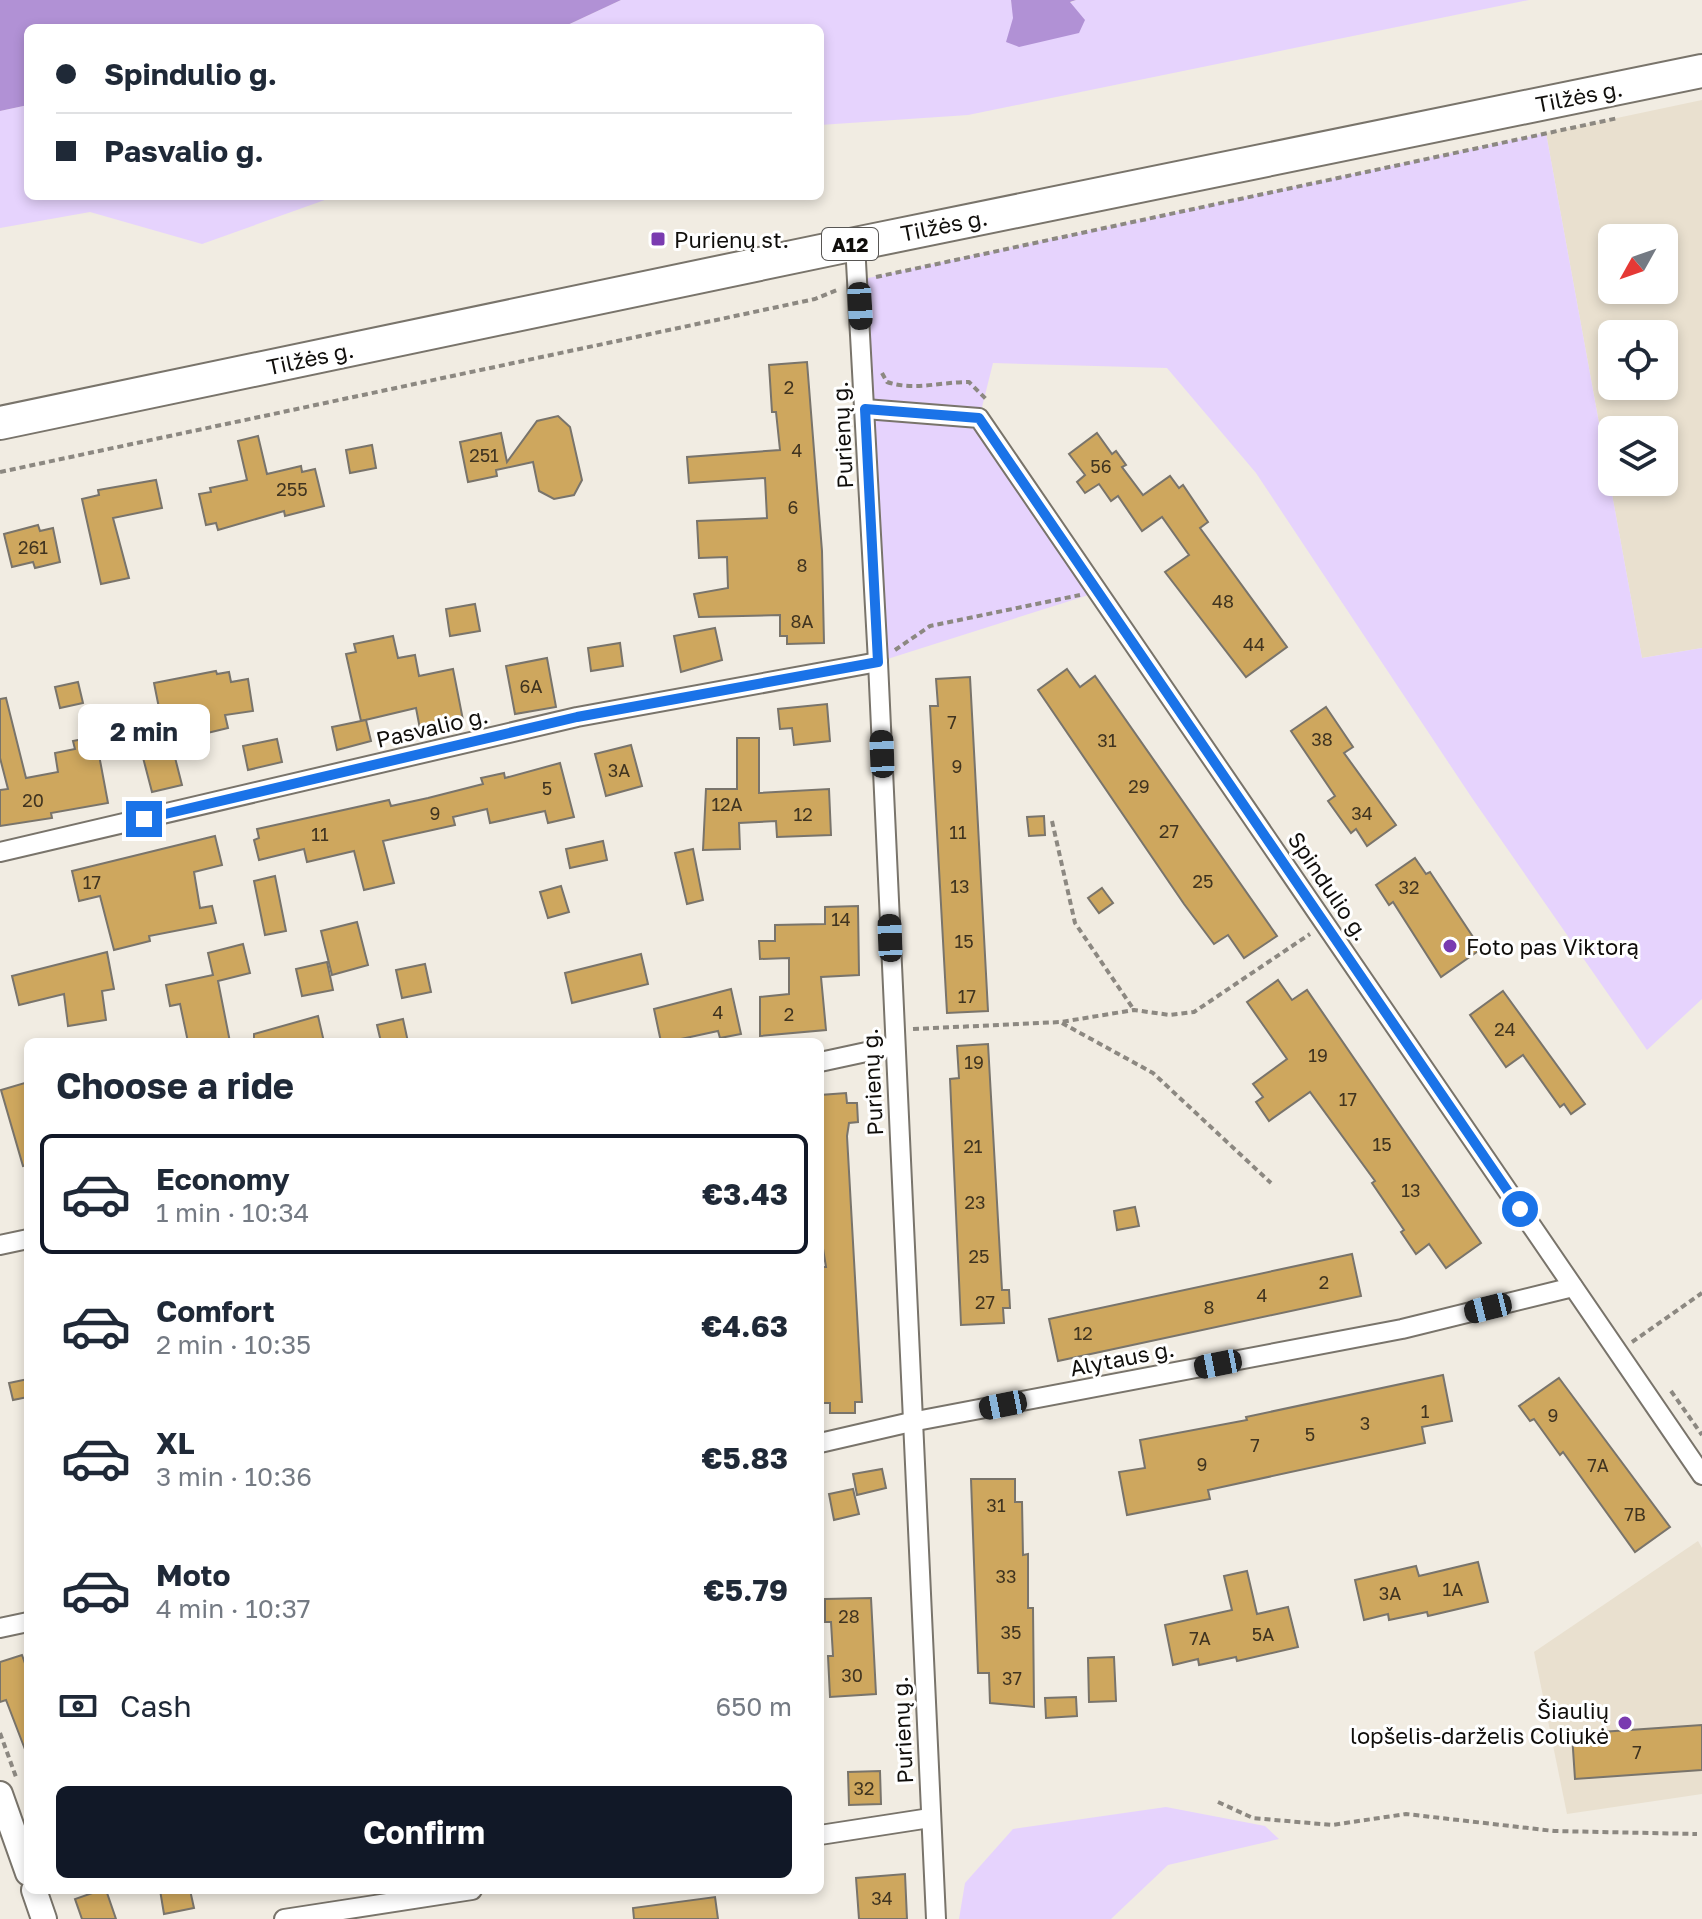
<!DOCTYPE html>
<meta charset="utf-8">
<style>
:root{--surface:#fff;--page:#f6f6f7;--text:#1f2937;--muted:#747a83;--line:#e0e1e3;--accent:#111827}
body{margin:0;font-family:"Golos Text",sans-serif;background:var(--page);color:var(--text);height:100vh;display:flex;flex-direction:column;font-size:30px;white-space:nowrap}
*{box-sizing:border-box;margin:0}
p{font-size:26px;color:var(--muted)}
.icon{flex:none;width:44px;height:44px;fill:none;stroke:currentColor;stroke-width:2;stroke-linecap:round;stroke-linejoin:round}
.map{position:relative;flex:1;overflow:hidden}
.panel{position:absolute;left:24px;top:1038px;width:800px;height:856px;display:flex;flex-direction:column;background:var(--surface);border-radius:12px;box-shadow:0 4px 12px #0003}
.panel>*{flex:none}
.banner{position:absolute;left:24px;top:24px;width:800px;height:176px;border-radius:12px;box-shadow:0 4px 12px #0003;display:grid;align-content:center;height:176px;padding:0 32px;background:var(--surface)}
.needle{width:52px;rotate:230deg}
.fabs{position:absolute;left:1598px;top:224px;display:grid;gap:16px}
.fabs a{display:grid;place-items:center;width:80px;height:80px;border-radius:12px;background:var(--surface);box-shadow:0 4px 12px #0003;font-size:40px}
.end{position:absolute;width:36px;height:36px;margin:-18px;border:10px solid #1a73e8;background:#fff;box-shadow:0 0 0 4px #fff}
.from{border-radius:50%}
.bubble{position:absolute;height:56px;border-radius:12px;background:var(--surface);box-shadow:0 4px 12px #0003;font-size:26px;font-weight:700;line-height:56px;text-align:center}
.car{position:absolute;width:24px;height:48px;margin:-24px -12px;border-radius:10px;box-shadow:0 0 6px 2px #0007;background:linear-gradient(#222 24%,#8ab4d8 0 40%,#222 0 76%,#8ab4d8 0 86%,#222 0)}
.banner b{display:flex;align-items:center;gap:28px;height:76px;font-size:30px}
.banner b+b{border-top:2px solid var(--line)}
.banner i{width:20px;height:20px;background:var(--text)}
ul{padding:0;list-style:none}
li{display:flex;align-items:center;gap:24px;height:120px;margin:0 16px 12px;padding:0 16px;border:4px solid transparent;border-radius:12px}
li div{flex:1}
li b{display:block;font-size:30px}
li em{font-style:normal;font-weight:700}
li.on{border-color:var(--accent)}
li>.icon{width:72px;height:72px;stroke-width:1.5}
h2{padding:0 32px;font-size:36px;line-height:96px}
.pay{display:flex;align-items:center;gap:20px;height:88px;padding:0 32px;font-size:30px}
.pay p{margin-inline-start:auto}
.button{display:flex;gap:16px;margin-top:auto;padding:16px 32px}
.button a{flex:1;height:92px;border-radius:12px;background:var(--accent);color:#fff;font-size:32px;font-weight:700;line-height:92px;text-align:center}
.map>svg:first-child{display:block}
.built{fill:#e9e0cf;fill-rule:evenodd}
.green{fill:#e6d3fd}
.water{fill:#b191d5}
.building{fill:#cea75e;stroke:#79746b;stroke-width:2}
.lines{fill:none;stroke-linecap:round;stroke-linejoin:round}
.street-casing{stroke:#79746b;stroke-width:22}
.secondary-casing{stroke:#79746b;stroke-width:28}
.highway-casing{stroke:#79746b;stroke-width:36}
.path{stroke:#8c8881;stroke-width:4;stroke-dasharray:6 4;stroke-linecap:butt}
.street{stroke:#fff;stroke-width:18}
.secondary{stroke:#fff;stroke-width:24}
.highway{stroke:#fff;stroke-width:32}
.route{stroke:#1a73e8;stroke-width:10}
.poi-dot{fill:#7a3bb0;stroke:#fff;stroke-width:3}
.labels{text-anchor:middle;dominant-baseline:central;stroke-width:6;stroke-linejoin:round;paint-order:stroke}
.number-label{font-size:18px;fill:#403420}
.shield{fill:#fff;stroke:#585654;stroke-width:2}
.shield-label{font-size:20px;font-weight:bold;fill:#100e0b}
.street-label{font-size:22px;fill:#100e0b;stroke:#fff}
.poi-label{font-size:22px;fill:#100e0b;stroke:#fff;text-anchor:start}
</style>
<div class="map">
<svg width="1702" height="1919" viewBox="0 0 1702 1919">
<rect width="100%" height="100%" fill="#f1ece2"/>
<g class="built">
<path d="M1702,100V648L1642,658L1546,133ZM1612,238H1664V290H1612ZM1612,334H1664V386H1612ZM1612,430H1664V482H1612Z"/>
<path d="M1698,1541L1702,1548V1794L1567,1814L1534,1652Z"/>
</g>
<g class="green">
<path d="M621,0H1011L1014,18L1009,32L1076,0H1529L968,115L820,125V28H561Z"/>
<path d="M28,105V196H336L202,244L90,212L0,228V111Z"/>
<path d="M1546,133L1642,658L1702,648V999L1647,1050L1472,798L1256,473L1167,368L993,363L979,419L1098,592L878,662L859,280Z"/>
<path d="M1166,1807L1265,1826L1279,1839L1168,1865L1111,1919H959L965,1883L1013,1829Z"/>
</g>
<g class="water">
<path d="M0,0H621L561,28H28V105L0,111Z"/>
<path d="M1011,0H1076L1070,2L1085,20L1079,33L1019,47L1006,42L1013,18Z"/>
</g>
<g class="building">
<path d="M807,362L822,551L824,643L787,644V636H780V615L699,617L694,594L728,588L727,557L699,558L697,521L767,518L765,478L689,483L687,457L780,450L776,412H772L769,365Z"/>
<path d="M558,416L570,427L582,480L574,495L554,499L539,491L533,462L496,470L497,476L468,482L460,442L501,433L507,462L537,421Z"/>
<path d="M1097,433L1112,454L1116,451L1126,465L1122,467L1143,495L1170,476L1179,488L1183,485L1208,522L1200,528L1287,647L1246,677L1165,572L1189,555L1162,517L1142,531L1118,496L1111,501L1099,484L1085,493L1077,482L1085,475L1069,454Z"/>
<path d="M258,436L267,474L301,466L302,472L315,469L324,506L285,516L284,511L218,530L216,523L206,525L199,494L211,492L210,488L247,480L238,441Z"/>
<path d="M372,445L376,468L350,473L346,450Z"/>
<path d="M156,480L162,508L113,518L129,578L101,584L82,499L99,495L98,490Z"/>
<path d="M38,525L40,531L53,528L60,562L35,568L33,562L12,567L4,534Z"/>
<path d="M475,604L480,631L450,636L446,609Z"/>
<path d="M715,628L722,660L681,672L674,636Z"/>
<path d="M393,636L398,658L415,655L419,676L453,669L463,720L420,729L416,708L361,721L346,654L356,652L354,644Z"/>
<path d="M620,643L623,666L591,671L588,648Z"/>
<path d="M547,658L556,707L515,714L506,666Z"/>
<path d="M1067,669L1080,687L1095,676L1277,936L1244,958L1228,935L1214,944L1184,904L1038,690Z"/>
<path d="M216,671L217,674L229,672L231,682L248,679L253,711L225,715L228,728L166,743L154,683Z"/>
<path d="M970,677L988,1011L947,1013L930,706H938L936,679Z"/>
<path d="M78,682L83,703L60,708L55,687Z"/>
<path d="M6,698L26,778L58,772L55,753L75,749L73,741L102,735L106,753L99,755L108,803L51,813L52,818L0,826V790L8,789L0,758V699Z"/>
<path d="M827,704L830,741L794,745L792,728L780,729L778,709Z"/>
<path d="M1326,707L1353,747L1344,753L1396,825L1367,846L1356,829L1351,833L1328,801L1335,796L1291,731Z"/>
<path d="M366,720L371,741L337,750L332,727Z"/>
<path d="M737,738H759V793L829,789L831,835L777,837L776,821L739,823L740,849L703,850L706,789H737Z"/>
<path d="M277,739L282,762L248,770L243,746Z"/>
<path d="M171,742L182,785L152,792L141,750Z"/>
<path d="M631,745L642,786L606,796L595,754Z"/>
<path d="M560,763L574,817L548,823L545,811L490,823L487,809L453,817L455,825L383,841L394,883L364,890L354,851L307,862L304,849L259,860L254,840L259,838L257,829L389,800L391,806L428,798L483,784L481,778L504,773L505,778Z"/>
<path d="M1044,816L1045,835L1029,836L1027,817Z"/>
<path d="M215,836L222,865L194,872L200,908L212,906L216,923L149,936L150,941L114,950L100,896L79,901L72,871Z"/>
<path d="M603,841L607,860L570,868L566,849Z"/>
<path d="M693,849L703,900L687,904L675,853Z"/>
<path d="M1415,858L1426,874L1430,872L1481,949L1441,977L1393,902L1389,905L1376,885Z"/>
<path d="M275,876L286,931L265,935L254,881Z"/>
<path d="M561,886L569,912L548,918L540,892Z"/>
<path d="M1102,888L1113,903L1099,913L1088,898Z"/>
<path d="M858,906L859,975L821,977L826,1030L760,1036V997L789,994V958L760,959L759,941H775V925L825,924V907Z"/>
<path d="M357,922L368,965L332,975L321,931Z"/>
<path d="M243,944L250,973L218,981L230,1042H188L180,1004L170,1006L166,985L213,975L208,953Z"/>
<path d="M107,952L114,989L102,991L106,1020L68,1026L64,994L19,1005L12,976Z"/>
<path d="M641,954L648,984L572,1003L565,973Z"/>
<path d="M327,962L333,990L302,996L296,969Z"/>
<path d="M425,964L431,992L402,998L396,970Z"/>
<path d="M1278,980L1292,1000L1307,990L1481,1243L1446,1268L1429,1244L1416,1254L1401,1232L1404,1230L1372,1183L1375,1181L1310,1092L1269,1121L1256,1102L1263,1097L1253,1084L1287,1059L1247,1002Z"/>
<path d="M731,989L741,1034L720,1038L718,1031L681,1039L682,1042H661L654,1009Z"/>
<path d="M1503,991L1585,1104L1571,1114L1564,1104L1560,1107L1523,1055L1506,1067L1470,1015Z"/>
<path d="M318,1016L324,1042H254V1034Z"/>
<path d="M403,1019L408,1042H381L377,1025Z"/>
<path d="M988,1044L1002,1290H1009L1010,1308H1003L1004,1323L961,1325L950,1079L959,1078L957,1046Z"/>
<path d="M28,1082V1165L23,1166L1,1090Z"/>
<path d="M846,1093L847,1103H857L858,1122L849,1123L847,1136L862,1402H855V1413H830V1403H820V1267H826L820,1230V1095Z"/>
<path d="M1135,1207L1139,1226L1117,1230L1114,1211Z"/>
<path d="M1352,1254L1361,1296L1058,1361L1049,1319Z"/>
<path d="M1443,1375L1452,1421L1422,1427L1425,1443L1208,1490L1210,1499L1127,1515L1119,1472L1145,1468L1140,1440L1247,1420L1246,1417Z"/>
<path d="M1559,1378L1670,1527L1635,1552L1563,1452L1560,1455L1534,1419L1530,1421L1519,1406Z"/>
<path d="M28,1379V1397L13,1400L9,1383Z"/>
<path d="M882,1469L886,1488L857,1495L853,1474Z"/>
<path d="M971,1479H1015V1502H1022L1023,1555L1028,1554V1608H1033L1034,1707L990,1703L989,1673H978Z"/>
<path d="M853,1489L859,1514L834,1520L829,1494Z"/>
<path d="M1478,1562L1488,1602L1428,1616L1427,1612L1389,1620L1388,1614L1364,1620L1355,1580L1416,1566L1419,1576Z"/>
<path d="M1247,1571L1257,1614L1288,1607L1298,1647L1237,1661L1236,1657L1199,1665L1198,1659L1173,1665L1165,1625L1232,1610L1224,1576Z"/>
<path d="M871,1598L876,1694L830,1697L828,1656H833L831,1622H825V1599Z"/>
<path d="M22,1655L28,1672L26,1752L6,1700L0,1702V1662Z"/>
<path d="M1114,1657L1116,1701L1089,1702L1088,1658Z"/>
<path d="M1076,1697L1077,1716L1046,1718L1045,1698Z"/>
<path d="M1702,1725V1770L1575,1779L1572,1734Z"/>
<path d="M880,1771L881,1804L849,1805L848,1772Z"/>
<path d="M905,1874L907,1919H859L856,1878Z"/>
<path d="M101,1890H106L116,1919H82L75,1899Z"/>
<path d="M160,1890H190L194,1908L164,1914Z"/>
<path d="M715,1897L718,1919H634L633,1908Z"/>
</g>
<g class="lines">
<defs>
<g id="street">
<path d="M855,244L878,662L936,1919"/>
<path d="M865,409L979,418L1702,1475"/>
<path d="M0,852L577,717L878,662"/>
<path d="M820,1062L894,1046"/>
<path d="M0,1245L28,1239"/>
<path d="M820,1443L911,1422L1402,1329L1573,1287"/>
<path d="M0,1628L28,1622"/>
<path d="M820,1835L930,1818"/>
<path d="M284,1919L472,1890"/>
</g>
<g id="secondary">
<path d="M0,1794L28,1873"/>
<path d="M34,1890L44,1919"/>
</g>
<path id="highway" d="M0,423L855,244L1702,71"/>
</defs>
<use href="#street" class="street-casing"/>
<use href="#secondary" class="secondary-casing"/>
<use href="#highway" class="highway-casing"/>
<g class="path">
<path d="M876,277L1618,118"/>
<path d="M882,373L887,382C914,391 939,382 969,382L987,400"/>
<path d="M0,472L815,299L837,290"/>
<path d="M895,650L930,626L1080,595"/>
<path d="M1052,821L1075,923L1134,1010"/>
<path d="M1062,1023L1153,1073L1271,1183"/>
<path d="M913,1029L1061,1022L1134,1010L1170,1015L1194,1012L1310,934"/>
<path d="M1632,1342L1702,1293"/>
<path d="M1671,1391L1702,1435"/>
<path d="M0,1733L16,1777"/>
<path d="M1218,1802L1253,1818L1332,1825L1406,1814L1554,1831L1697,1834"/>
</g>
<use href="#street" class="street"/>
<use href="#secondary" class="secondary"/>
<use href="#highway" class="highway"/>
</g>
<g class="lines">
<path class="route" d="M144,819L577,717L878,662L865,409L979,418L1520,1209"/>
</g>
<g class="poi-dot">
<rect x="650" y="231" width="16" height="16" rx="4"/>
<circle cx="1450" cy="946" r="8"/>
<circle cx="1625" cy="1723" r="8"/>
</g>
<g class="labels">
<g class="number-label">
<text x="789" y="387">2</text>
<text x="797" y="450">4</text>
<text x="484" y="455">251</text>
<text x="1101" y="466">56</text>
<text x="292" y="489">255</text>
<text x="793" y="507">6</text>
<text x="33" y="547">261</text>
<text x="802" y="565">8</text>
<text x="1223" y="601">48</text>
<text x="802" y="621">8A</text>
<text x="1254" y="644">44</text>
<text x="531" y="686">6A</text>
<text x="952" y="722">7</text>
<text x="1322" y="739">38</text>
<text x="1107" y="740">31</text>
<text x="957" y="766">9</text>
<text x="619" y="770">3A</text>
<text x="1139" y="786">29</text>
<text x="547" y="788">5</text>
<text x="33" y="800">20</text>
<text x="727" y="804">12A</text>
<text x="435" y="813">9</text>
<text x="1362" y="813">34</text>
<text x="803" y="814">12</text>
<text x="1169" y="831">27</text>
<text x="958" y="832">11</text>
<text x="320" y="834">11</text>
<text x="1203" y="881">25</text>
<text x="92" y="882">17</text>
<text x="960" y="886">13</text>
<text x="1409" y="887">32</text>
<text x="841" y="919">14</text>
<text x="964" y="941">15</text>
<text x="967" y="996">17</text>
<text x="718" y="1012">4</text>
<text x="789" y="1014">2</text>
<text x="1505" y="1029">24</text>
<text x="1318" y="1055">19</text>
<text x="974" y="1062">19</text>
<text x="1348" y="1099">17</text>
<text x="1382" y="1144">15</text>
<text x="973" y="1146">21</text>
<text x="1411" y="1190">13</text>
<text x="975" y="1202">23</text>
<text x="979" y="1256">25</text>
<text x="1324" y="1282">2</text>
<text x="1262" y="1295">4</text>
<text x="985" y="1302">27</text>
<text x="1209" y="1307">8</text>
<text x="1083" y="1333">12</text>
<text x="1425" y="1411">1</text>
<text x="1553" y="1415">9</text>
<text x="1365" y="1423">3</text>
<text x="1310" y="1434">5</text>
<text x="1255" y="1445">7</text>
<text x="1202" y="1464">9</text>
<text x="1598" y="1465">7A</text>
<text x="996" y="1505">31</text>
<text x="1635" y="1514">7B</text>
<text x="1006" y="1576">33</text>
<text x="1453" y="1589">1A</text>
<text x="1390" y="1593">3A</text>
<text x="849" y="1616">28</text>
<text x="1011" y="1632">35</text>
<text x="1263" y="1634">5A</text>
<text x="1200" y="1638">7A</text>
<text x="852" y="1675">30</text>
<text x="1012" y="1678">37</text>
<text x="1637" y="1752">7</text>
<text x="864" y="1788">32</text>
<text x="882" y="1898">34</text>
</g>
<rect class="shield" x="822" y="228" width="56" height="32" rx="6"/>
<g class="shield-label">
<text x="850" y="244">A12</text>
</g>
<g class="street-label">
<text transform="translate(1579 96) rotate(-11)">Tilžės g.</text>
<text transform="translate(944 225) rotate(-11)">Tilžės g.</text>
<text transform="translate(310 358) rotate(-12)">Tilžės g.</text>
<text transform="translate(842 435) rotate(-93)">Purienų g.</text>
<text transform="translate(432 727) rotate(-13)">Pasvalio g.</text>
<text transform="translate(1329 886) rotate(56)">Spindulio g.</text>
<text transform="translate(872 1082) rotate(-93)">Purienų g.</text>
<text transform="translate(1122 1358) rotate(-11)">Alytaus g.</text>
<text transform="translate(902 1730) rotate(-93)">Purienų g.</text>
</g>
<g class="poi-label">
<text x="674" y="239">Purienų st.</text>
<text x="1466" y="946">Foto pas Viktorą</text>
<text x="1609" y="1710" text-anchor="end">Šiaulių<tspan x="1609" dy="25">lopšelis-darželis Coliukė</tspan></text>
</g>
</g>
</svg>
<div class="fabs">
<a><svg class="needle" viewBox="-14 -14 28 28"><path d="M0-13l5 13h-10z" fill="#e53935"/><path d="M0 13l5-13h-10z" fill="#747a83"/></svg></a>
<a><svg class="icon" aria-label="locate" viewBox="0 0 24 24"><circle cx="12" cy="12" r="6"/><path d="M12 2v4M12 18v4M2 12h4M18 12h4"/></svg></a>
<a><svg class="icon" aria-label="layers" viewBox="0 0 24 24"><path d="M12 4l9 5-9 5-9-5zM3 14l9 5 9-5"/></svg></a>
</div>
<i class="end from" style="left:1520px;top:1209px"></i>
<i class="end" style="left:144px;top:819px"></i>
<div class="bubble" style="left:78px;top:704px;width:132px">2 min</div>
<i class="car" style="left:860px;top:306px;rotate:177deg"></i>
<i class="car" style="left:882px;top:754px;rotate:358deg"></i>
<i class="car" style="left:890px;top:938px;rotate:358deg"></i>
<i class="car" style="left:1488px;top:1308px;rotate:256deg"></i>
<i class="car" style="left:1218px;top:1364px;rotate:259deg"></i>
<i class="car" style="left:1003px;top:1405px;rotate:259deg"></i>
<div class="banner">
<b><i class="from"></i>Spindulio g.</b>
<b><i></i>Pasvalio g.</b>
</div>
<section class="panel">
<h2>Choose a ride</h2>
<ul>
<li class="on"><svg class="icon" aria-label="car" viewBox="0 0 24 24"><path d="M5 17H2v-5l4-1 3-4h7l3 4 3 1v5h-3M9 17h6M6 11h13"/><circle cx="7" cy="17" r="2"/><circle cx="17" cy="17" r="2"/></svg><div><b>Economy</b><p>1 min · 10:34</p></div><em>€3.43</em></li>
<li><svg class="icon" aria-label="car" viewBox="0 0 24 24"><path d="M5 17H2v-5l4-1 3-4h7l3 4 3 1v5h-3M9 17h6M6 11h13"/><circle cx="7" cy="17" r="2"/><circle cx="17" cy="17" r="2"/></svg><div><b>Comfort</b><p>2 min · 10:35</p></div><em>€4.63</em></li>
<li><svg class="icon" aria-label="car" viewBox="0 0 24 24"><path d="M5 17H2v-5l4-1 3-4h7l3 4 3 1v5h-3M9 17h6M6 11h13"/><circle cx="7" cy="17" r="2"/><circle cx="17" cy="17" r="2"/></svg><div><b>XL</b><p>3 min · 10:36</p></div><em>€5.83</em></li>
<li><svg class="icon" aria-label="car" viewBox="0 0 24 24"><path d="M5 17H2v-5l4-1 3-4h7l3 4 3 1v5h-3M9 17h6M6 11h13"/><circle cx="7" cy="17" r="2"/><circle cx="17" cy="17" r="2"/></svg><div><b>Moto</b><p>4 min · 10:37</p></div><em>€5.79</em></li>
</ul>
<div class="pay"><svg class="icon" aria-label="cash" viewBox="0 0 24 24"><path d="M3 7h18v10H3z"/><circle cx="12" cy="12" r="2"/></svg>Cash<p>650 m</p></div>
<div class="button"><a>Confirm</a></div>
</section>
</div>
